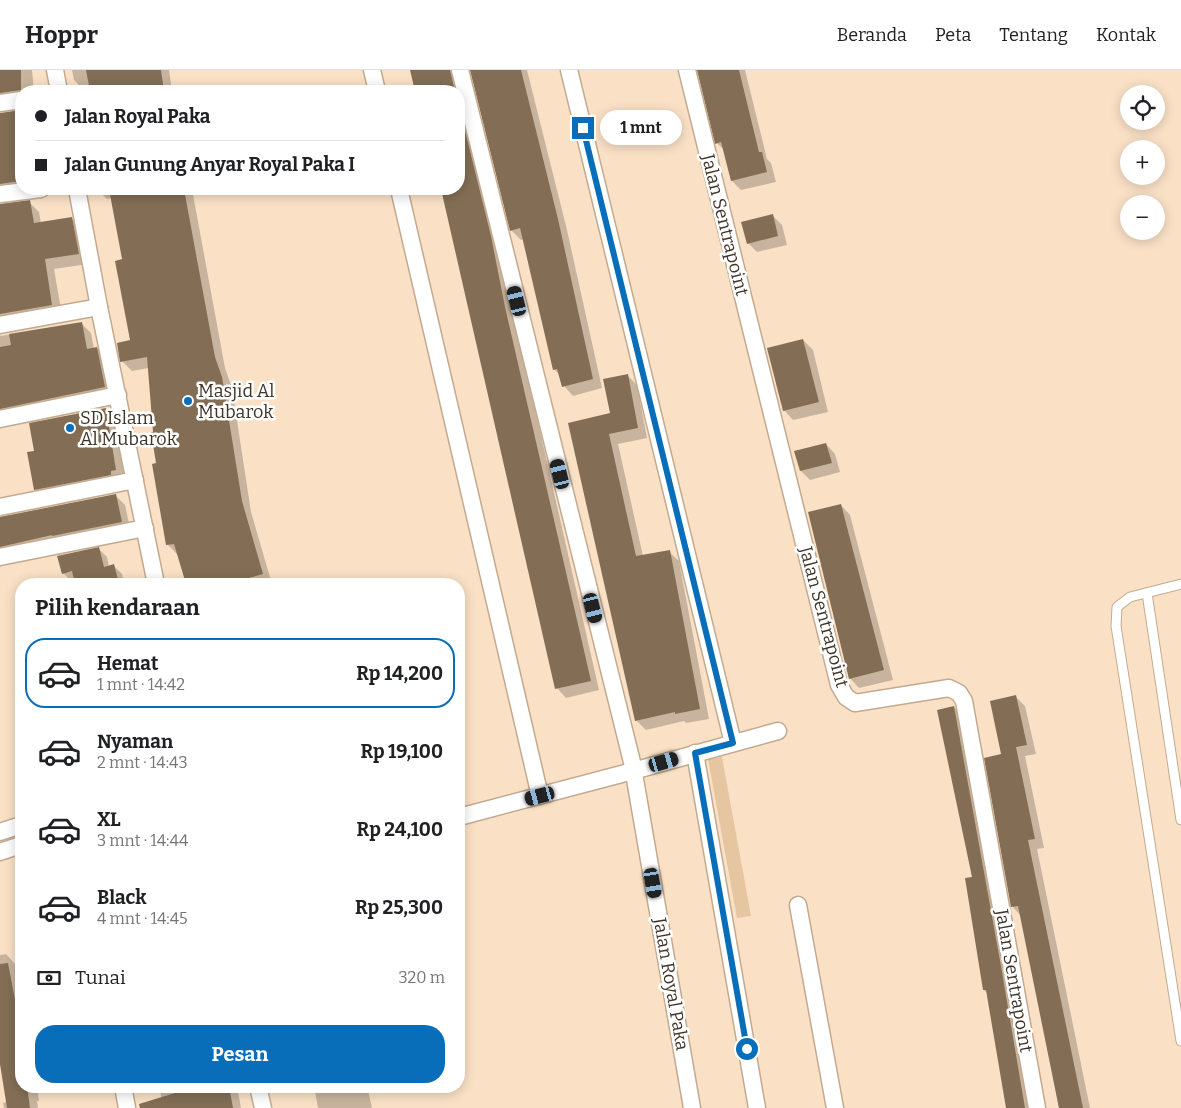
<!DOCTYPE html>
<html lang="id">
<meta charset="utf-8">
<style>
:root{--surface:#fff;--page:#f2f2f2;--text:#202124;--muted:#757577;--line:#e0e0e0;--accent:#096eba}
body{margin:0;font-family:Bitter,serif;background:var(--page);color:var(--text);height:100vh;display:flex;flex-direction:column;font-size:19px;white-space:nowrap}
*{box-sizing:border-box;margin:0}
p{font-size:16px;color:var(--muted)}
.icon{flex:none;width:28px;height:28px;fill:none;stroke:currentColor;stroke-width:2;stroke-linecap:round;stroke-linejoin:round}
.map{position:relative;flex:1;overflow:hidden}
.side{position:absolute;left:15px;top:508px;width:450px;height:515px;display:flex;flex-direction:column;background:var(--surface);border-radius:20px;box-shadow:0 2px 12px #0003}
.side>*{flex:none}
.banner{position:absolute;left:15px;top:15px;width:450px;height:110px;border-radius:20px;box-shadow:0 2px 12px #0003;display:grid;align-content:center;height:110px;padding:0 20px;background:var(--surface)}
.controls{position:absolute;left:1120px;top:15px;display:grid;gap:10px}
.controls a{display:grid;place-items:center;width:45px;height:45px;border-radius:50%;background:var(--surface);box-shadow:0 2px 12px #0003;font-size:25px}
.end{position:absolute;width:22px;height:22px;margin:-11px;border:6px solid #096eba;background:#fff;box-shadow:0 0 0 2px #fff}
.from{border-radius:50%}
.bubble{position:absolute;height:35px;border-radius:18px;background:var(--surface);box-shadow:0 2px 12px #0003;font-size:16px;font-weight:700;line-height:35px;text-align:center}
.car{position:absolute;width:15px;height:30px;margin:-15px -8px;border-radius:6px;box-shadow:0 0 4px 1px #0007;background:linear-gradient(#222 24%,#8ab4d8 0 40%,#222 0 76%,#8ab4d8 0 86%,#222 0)}
.banner b{display:flex;align-items:center;gap:18px;height:48px;font-size:19px}
.banner b+b{border-top:1px solid var(--line)}
.banner i{width:12px;height:12px;background:var(--text)}
ul{padding:0;list-style:none}
li{display:flex;align-items:center;gap:15px;height:70px;margin:0 10px 8px;padding:0 10px;border:2px solid transparent;border-radius:20px}
li div{flex:1}
li b{display:block;font-size:19px}
li em{font-style:normal;font-weight:700}
li.on{border-color:var(--accent)}
li>.icon{width:45px;height:45px;stroke-width:1.5}
h2{padding:0 20px;font-size:22px;line-height:60px}
.pay{display:flex;align-items:center;gap:12px;height:55px;padding:0 20px;font-size:19px}
.pay p{margin-inline-start:auto}
.primary-button{display:flex;gap:10px;margin-top:auto;padding:10px 20px}
.primary-button a{flex:1;height:58px;border-radius:20px;background:var(--accent);color:#fff;font-size:20px;font-weight:700;line-height:58px;text-align:center}
header{display:flex;align-items:center;gap:30px;box-sizing:border-box;height:70px;padding:0 25px;background:var(--surface);border-bottom:1px solid var(--line)}
header strong{font-size:24px}
nav{display:flex;gap:28px;margin-inline-start:auto;font-size:18px}
.map>svg:first-child{display:block}
.green{fill:#e6c5a1}
.shadow{fill:#0003}
.building{fill:#836e55}
.lines{fill:none;stroke-linecap:round;stroke-linejoin:round}
.lane-casing{stroke:#c2aa90;stroke-width:11}
.street-casing{stroke:#c2aa90;stroke-width:19}
.lane{stroke:#fff;stroke-width:9}
.street{stroke:#fff;stroke-width:16}
.route{stroke:#096eba;stroke-width:6}
.poi-dot{fill:#096eba;stroke:#fff;stroke-width:2}
.labels{text-anchor:middle;dominant-baseline:central;stroke-width:5;stroke-linejoin:round;paint-order:stroke}
.street-label{font-size:18px;fill:#3e3429;stroke:#fff}
.poi-label{font-size:18px;fill:#3e3429;stroke:#fff;text-anchor:start}
</style>
<header>
<strong>Hoppr</strong>
<nav><a>Beranda</a><a>Peta</a><a>Tentang</a><a>Kontak</a></nav>
</header>
<div class="map">
<svg width="1181" height="1038" viewBox="0 0 1181 1038">
<rect width="100%" height="100%" fill="#fae1c6"/>
<path class="green" d="M722,687L751,846L737,848L708,689Z"/>
<g class="shadow">
<path d="M0,0H32L34,21H21V31L0,40V42Z"/>
<path d="M72,0H169L172,21H80L79,15L74,10Z"/>
<path d="M411,0H467L514,247L599,620L566,628L557,618L442,119H459V21H416Z"/>
<path d="M471,0H527L567,160L602,318L573,326L564,316L561,306L554,299L524,169L521,170L511,160Z"/>
<path d="M698,0H745L767,89L771,93L776,112L741,120L732,111L725,81L717,73Z"/>
<path d="M21,40V119L1,130L0,133V44Z"/>
<path d="M97,119H192L225,298L232,318L251,442L272,514H188L179,484H177L167,474L154,363L149,298L132,301L122,291L131,271L124,190L112,128L107,129Z"/>
<path d="M29,132L39,142L41,153L72,149L82,159L88,194L54,199L62,245L3,258L0,266V134Z"/>
<path d="M772,145L782,155L787,175L757,182L748,173Z"/>
<path d="M81,253L91,263L94,279L97,278L107,288L115,327L0,351V266Z"/>
<path d="M803,270L813,280L828,342L793,350L784,340Z"/>
<path d="M627,305L637,315L647,368L618,374L643,486L669,482L679,491L709,649L686,653L684,651L646,660L636,650L570,353L611,344Z"/>
<path d="M105,339L117,351L127,411L46,431L35,419L36,382Z"/>
<path d="M826,374L835,384L840,402L810,410L801,401L796,382Z"/>
<path d="M115,425L125,435L131,462L0,489V447Z"/>
<path d="M841,435L850,445L893,610L859,618L850,608Z"/>
<path d="M99,479L107,487L109,497L114,496L122,504L124,514H76L75,510L71,511L63,503Z"/>
<path d="M1016,627L1025,636L1036,684L1025,686L1044,778L1037,779L1090,1038H1059L1021,846L1012,836L1003,685Z"/>
<path d="M954,637L959,642L1029,1038H1007L987,923L984,920Z"/>
<path d="M6,884L15,894L21,925V1016H37L39,1031H37L38,1038H4L3,1033L7,1032L0,992V885Z"/>
<path d="M160,1016H237L241,1038H162Z"/>
<path d="M314,1016H367L372,1038H318Z"/>
</g>
<g class="building">
<path d="M0,0H21V20L0,23Z"/>
<path d="M86,0H161L164,21H90Z"/>
<path d="M410,0H450L455,21H415Z"/>
<path d="M470,0H521L558,149L593,309L562,317L557,299L553,300L520,158L510,161Z"/>
<path d="M697,0H739L759,82H762L767,102L731,111L721,72L715,74Z"/>
<path d="M459,36L491,166L505,237L591,611L555,619L441,119H459Z"/>
<path d="M21,40V111L0,114V43Z"/>
<path d="M109,119H184L215,287L222,307L242,431L263,504L242,510L243,514H186L174,474L166,475L152,394L156,393L151,362H153L147,287L120,292L117,273L130,270L115,191L122,189Z"/>
<path d="M30,130L34,153L72,147L79,184L45,189L52,235L0,244V134Z"/>
<path d="M773,144L778,166L747,174L741,152Z"/>
<path d="M82,252L87,279L97,277L105,317L0,339V277L11,275L9,264Z"/>
<path d="M803,269L819,332L783,341L767,278Z"/>
<path d="M628,304L638,358L609,364L636,486L670,480L700,639L675,644V642L635,651L568,353L610,343L603,309Z"/>
<path d="M106,338L116,400L111,401V405L34,420L27,382L34,381L29,353Z"/>
<path d="M826,373L832,393L800,401L794,381Z"/>
<path d="M116,424L122,452L52,466V465L0,477V447Z"/>
<path d="M841,434L884,600L849,609L808,442Z"/>
<path d="M99,477L104,497L114,494L119,514H75L72,501L62,504L57,486Z"/>
<path d="M1016,625L1027,675L1016,677L1035,769L1028,770L1083,1038H1059L1018,836L1011,837L984,688L1001,684L990,631Z"/>
<path d="M954,636L1001,896L1025,1038H1006L986,920H983L965,808L972,807L937,640Z"/>
<path d="M8,893L21,961V1016H27L30,1038H7L0,994V894Z"/>
<path d="M174,1016H229L233,1038H140L139,1034L175,1023Z"/>
</g>
<g class="lines">
<defs>
<g id="lane">
<path d="M1181,514L1130,527L1117,537L1116,556L1181,971"/>
<path d="M1147,523L1181,750"/>
</g>
<g id="street">
<path d="M55,0L59,21"/>
<path d="M372,0L377,21"/>
<path d="M460,0L632,692L692,1038"/>
<path d="M569,0L733,673"/>
<path d="M687,0L839,615L846,627L855,633L949,618L959,623L964,631L1037,1038"/>
<path d="M0,33L21,30"/>
<path d="M77,119L99,237L156,514"/>
<path d="M399,119L540,726"/>
<path d="M0,124L41,119"/>
<path d="M0,255L99,237"/>
<path d="M0,349L118,325"/>
<path d="M0,437L135,410"/>
<path d="M0,487L145,458"/>
<path d="M695,683L757,1038"/>
<path d="M459,747L633,701L778,661"/>
<path d="M0,762L21,755"/>
<path d="M0,782L21,775"/>
<path d="M798,835L835,1038"/>
<path d="M123,1016L127,1038"/>
<path d="M258,1016L263,1038"/>
</g>
</defs>
<use href="#lane" class="lane-casing"/>
<use href="#street" class="street-casing"/>
<use href="#lane" class="lane"/>
<use href="#street" class="street"/>
</g>
<g class="lines">
<path class="route" d="M583,58L733,673L695,683L747,979"/>
</g>
<g class="poi-dot">
<circle cx="188" cy="331" r="5"/>
<circle cx="70" cy="358" r="5"/>
</g>
<g class="labels">
<g class="street-label">
<text transform="translate(725 155) rotate(76)">Jalan Sentrapoint</text>
<text transform="translate(824 547) rotate(75)">Jalan Sentrapoint</text>
<text transform="translate(1014 911) rotate(80)">Jalan Sentrapoint</text>
<text transform="translate(671 914) rotate(80)">Jalan Royal Paka</text>
</g>
<g class="poi-label">
<text x="198" y="321">Masjid Al<tspan x="198" dy="21">Mubarok</tspan></text>
<text x="80" y="348">SD Islam<tspan x="80" dy="21">Al Mubarok</tspan></text>
</g>
</g>
</svg>
<div class="controls">
<a><svg class="icon" aria-label="locate" viewBox="0 0 24 24"><circle cx="12" cy="12" r="6"/><path d="M12 2v4M12 18v4M2 12h4M18 12h4"/></svg></a>
<a>+</a>
<a>−</a>
</div>
<i class="end from" style="left:747px;top:979px"></i>
<i class="end" style="left:583px;top:58px"></i>
<div class="bubble" style="left:600px;top:40px;width:82px">1 mnt</div>
<i class="car" style="left:517px;top:231px;rotate:346deg"></i>
<i class="car" style="left:560px;top:404px;rotate:346deg"></i>
<i class="car" style="left:593px;top:538px;rotate:166deg"></i>
<i class="car" style="left:664px;top:692px;rotate:74deg"></i>
<i class="car" style="left:540px;top:726px;rotate:255deg"></i>
<i class="car" style="left:653px;top:813px;rotate:170deg"></i>
<div class="banner">
<b><i class="from"></i>Jalan Royal Paka</b>
<b><i></i>Jalan Gunung Anyar Royal Paka I</b>
</div>
<section class="side">
<h2>Pilih kendaraan</h2>
<ul>
<li class="on"><svg class="icon" aria-label="car" viewBox="0 0 24 24"><path d="M5 17H2v-5l4-1 3-4h7l3 4 3 1v5h-3M9 17h6M6 11h13"/><circle cx="7" cy="17" r="2"/><circle cx="17" cy="17" r="2"/></svg><div><b>Hemat</b><p>1 mnt · 14:42</p></div><em>Rp 14,200</em></li>
<li><svg class="icon" aria-label="car" viewBox="0 0 24 24"><path d="M5 17H2v-5l4-1 3-4h7l3 4 3 1v5h-3M9 17h6M6 11h13"/><circle cx="7" cy="17" r="2"/><circle cx="17" cy="17" r="2"/></svg><div><b>Nyaman</b><p>2 mnt · 14:43</p></div><em>Rp 19,100</em></li>
<li><svg class="icon" aria-label="car" viewBox="0 0 24 24"><path d="M5 17H2v-5l4-1 3-4h7l3 4 3 1v5h-3M9 17h6M6 11h13"/><circle cx="7" cy="17" r="2"/><circle cx="17" cy="17" r="2"/></svg><div><b>XL</b><p>3 mnt · 14:44</p></div><em>Rp 24,100</em></li>
<li><svg class="icon" aria-label="car" viewBox="0 0 24 24"><path d="M5 17H2v-5l4-1 3-4h7l3 4 3 1v5h-3M9 17h6M6 11h13"/><circle cx="7" cy="17" r="2"/><circle cx="17" cy="17" r="2"/></svg><div><b>Black</b><p>4 mnt · 14:45</p></div><em>Rp 25,300</em></li>
</ul>
<div class="pay"><svg class="icon" aria-label="cash" viewBox="0 0 24 24"><path d="M3 7h18v10H3z"/><circle cx="12" cy="12" r="2"/></svg>Tunai<p>320 m</p></div>
<div class="primary-button"><a>Pesan</a></div>
</section>
</div>
